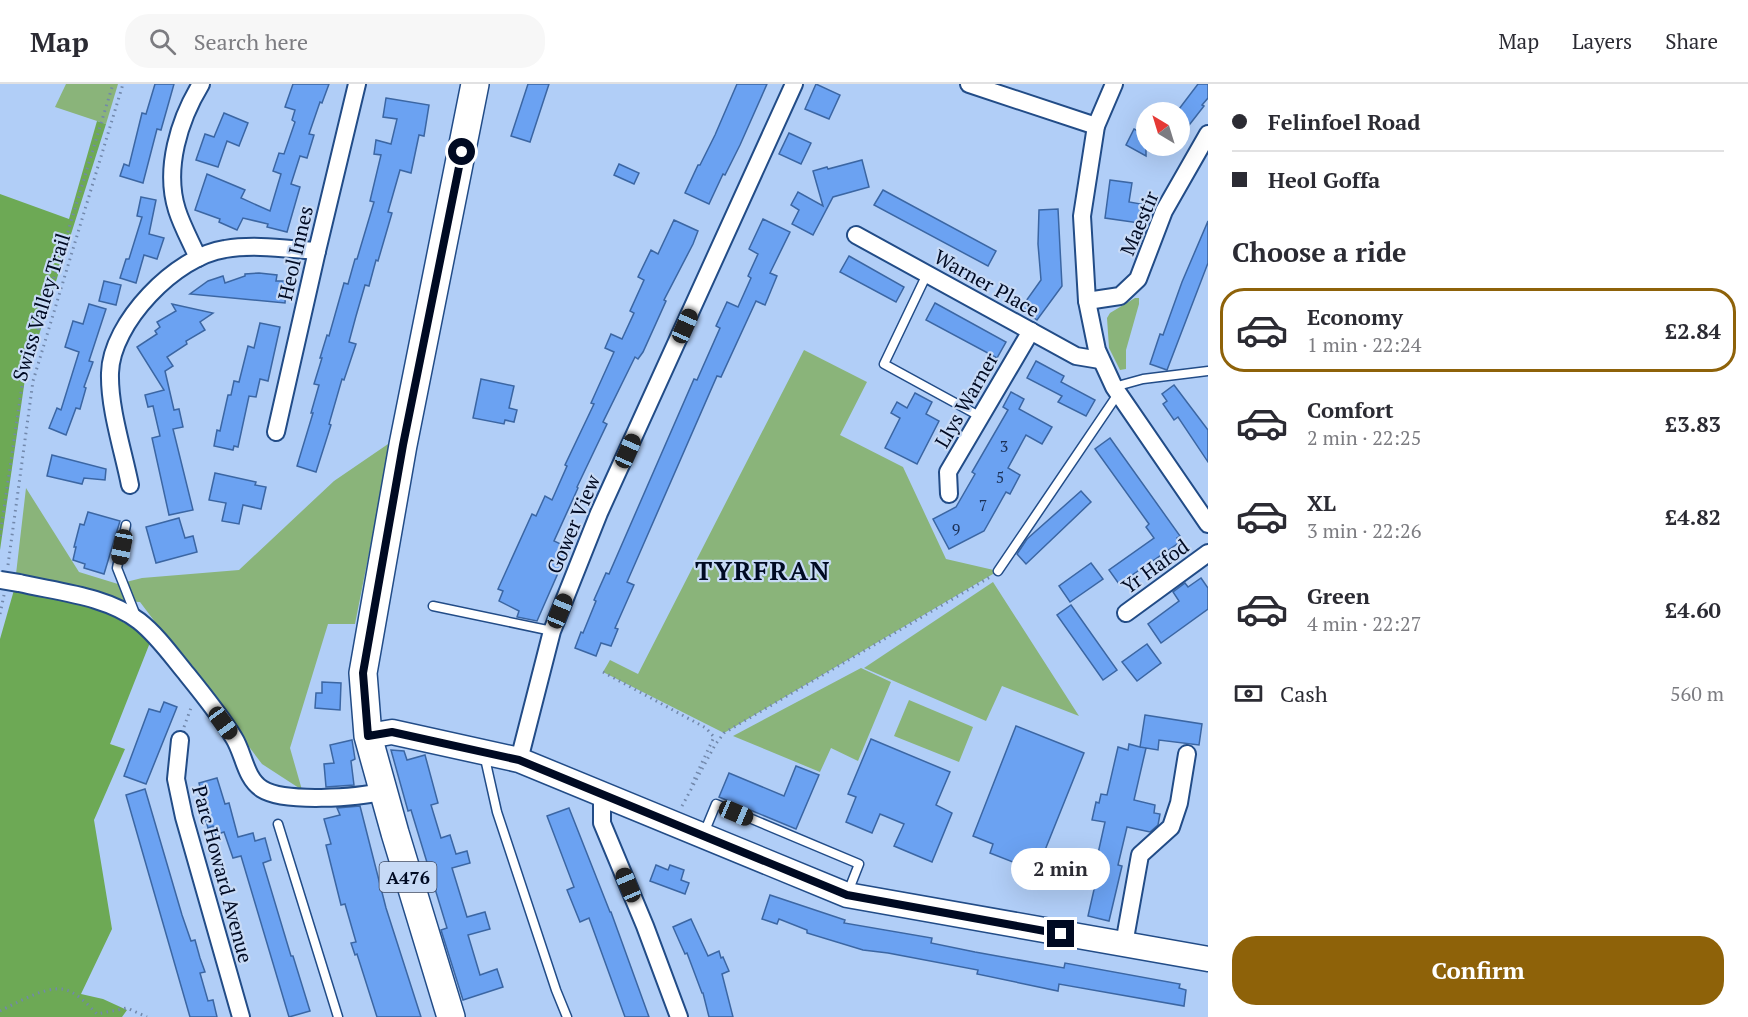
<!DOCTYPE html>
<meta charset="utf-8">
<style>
:root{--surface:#fff;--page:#f7f7f7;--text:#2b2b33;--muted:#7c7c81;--line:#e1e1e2;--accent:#8e6209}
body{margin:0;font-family:"PT Serif",serif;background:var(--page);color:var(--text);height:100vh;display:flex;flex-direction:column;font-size:22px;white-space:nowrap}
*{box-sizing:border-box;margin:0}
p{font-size:20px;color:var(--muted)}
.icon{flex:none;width:33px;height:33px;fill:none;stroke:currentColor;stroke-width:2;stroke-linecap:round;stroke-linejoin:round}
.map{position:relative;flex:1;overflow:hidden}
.panel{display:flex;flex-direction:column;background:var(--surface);width:540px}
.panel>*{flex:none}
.banner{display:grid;align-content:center;height:132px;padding:0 24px;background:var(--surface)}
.needle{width:39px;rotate:322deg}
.buttons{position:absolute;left:1136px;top:18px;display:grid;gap:12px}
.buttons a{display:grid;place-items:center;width:54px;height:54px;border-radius:50%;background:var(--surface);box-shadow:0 6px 24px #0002;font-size:30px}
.end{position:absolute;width:27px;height:27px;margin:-14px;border:8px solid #000a22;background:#fff;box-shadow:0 0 0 3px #fff}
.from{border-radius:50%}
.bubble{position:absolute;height:42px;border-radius:21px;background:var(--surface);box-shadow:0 6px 24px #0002;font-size:20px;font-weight:700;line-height:42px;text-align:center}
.car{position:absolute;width:18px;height:36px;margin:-18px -9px;border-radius:8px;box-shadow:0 0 4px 2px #0007;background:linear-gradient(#222 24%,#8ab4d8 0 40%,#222 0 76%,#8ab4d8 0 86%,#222 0)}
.banner b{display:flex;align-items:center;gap:21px;height:57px;font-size:22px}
.banner b+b{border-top:2px solid var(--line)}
.banner i{width:15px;height:15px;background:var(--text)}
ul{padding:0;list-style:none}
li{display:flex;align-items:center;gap:18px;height:84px;margin:0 12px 9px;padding:0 12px;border:3px solid transparent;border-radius:24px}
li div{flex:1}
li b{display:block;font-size:22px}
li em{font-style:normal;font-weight:700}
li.current{border-color:var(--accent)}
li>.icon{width:54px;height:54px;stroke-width:1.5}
h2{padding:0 24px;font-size:27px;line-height:72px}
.pay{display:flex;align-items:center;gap:15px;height:66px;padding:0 24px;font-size:22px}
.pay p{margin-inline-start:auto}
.action{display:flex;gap:12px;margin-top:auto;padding:12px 24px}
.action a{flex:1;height:69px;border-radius:24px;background:var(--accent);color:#fff;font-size:24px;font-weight:700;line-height:69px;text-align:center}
header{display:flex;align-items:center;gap:36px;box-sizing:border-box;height:84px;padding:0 30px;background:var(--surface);border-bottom:2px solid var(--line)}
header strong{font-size:28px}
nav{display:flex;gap:33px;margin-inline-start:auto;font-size:21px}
.search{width:420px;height:54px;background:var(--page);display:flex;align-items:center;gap:15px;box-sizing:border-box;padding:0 21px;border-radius:24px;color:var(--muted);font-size:22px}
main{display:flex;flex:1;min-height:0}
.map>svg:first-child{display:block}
.green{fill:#8ab47a}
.forest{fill:#6da955}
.building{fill:#6ba2f2;stroke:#3b66a3;stroke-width:1.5}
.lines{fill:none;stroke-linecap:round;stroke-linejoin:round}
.lane-casing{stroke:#224c87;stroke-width:11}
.street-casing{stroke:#224c87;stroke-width:20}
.secondary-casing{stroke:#224c87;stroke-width:27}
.primary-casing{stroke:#224c87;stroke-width:30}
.path{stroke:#7288ab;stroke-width:3;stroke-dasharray:1.5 4.5;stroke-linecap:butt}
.lane{stroke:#fff;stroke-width:8}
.street{stroke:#fff;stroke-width:16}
.secondary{stroke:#fff;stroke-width:24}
.primary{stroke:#fff;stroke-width:27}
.street-bridge-casing{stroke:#224c87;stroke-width:20;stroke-linecap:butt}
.street-bridge{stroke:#fff;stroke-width:16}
.route{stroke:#000a22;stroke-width:8}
.labels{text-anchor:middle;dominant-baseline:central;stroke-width:4.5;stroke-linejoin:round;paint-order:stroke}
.number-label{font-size:16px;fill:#1b3056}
.shield{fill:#c7daf6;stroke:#3c4862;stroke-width:1.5}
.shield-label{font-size:18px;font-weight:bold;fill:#000a22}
.street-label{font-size:20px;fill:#000a22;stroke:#c7daf6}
.district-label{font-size:26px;font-weight:bold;letter-spacing:1.5px;fill:#000a22;stroke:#c7daf6}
</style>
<header>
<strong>Map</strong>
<div class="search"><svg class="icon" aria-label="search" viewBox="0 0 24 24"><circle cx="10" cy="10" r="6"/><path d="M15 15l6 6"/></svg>Search here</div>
<nav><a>Map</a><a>Layers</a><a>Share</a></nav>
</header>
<main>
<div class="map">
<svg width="1208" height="933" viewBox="0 0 1208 933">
<rect width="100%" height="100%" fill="#b1cef7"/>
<g class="green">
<path d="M66,0H118L106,40L55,23Z"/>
<path d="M1135,214H1139V220L1126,266V285L1120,286L1109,264L1107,234L1110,229Z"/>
<path d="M804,266L867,298L840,351L903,383L946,475L998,487L724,649L603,588L610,576L638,590Z"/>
<path d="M391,358L355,540H328L290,664L302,706L262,680L140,518L119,517L16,490L26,404L79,488L118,500L142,494L239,486L334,397Z"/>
<path d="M993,498L1079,632L1002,602L986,637L864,584Z"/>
<path d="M861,584L891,598L858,677L831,664L820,688L733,652Z"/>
<path d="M909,616L973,643L959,678L894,652Z"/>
</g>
<g class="forest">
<path d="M97,37L106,40L25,295L0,466V110L69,135Z"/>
<path d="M14,506L98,522L151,556L110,660L125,665L94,736L112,845L81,910L103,915L127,926L122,933H0V555Z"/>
</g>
<g class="building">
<path d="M155,0H174L161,46L157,45L143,99L120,92L124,80L129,82L142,29L146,30Z"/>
<path d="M293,0H329L322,19L320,18L309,50L314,51L307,74L300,72L291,100L300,103L287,148L267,143L268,140L243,134L237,146L219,138L220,135L195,126L207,90L245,106L241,114L270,127L281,90L273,87L279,69L284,70L295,38L292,36L295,26L285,23Z"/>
<path d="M528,0H549L530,58L511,52Z"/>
<path d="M737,0H767L740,61L725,91L723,90L709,120L685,109L698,81H700L715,51Z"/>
<path d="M816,0L840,11L829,35L805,25Z"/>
<path d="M1198,0H1208V14L1202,21L1204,22L1179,54V25Z"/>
<path d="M386,14L429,21L424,52L419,51L411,89L400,86L388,128L392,129L378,177L376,176L369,202L365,201L356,232L349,258L356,260L344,296L342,295L329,340L331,341L316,388L297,382L313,329H311L319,301L314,300L322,274H320L327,251L329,252L344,199L348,200L355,175H357L374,118L370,117L381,71L374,70L376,56L391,60L397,35L383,33Z"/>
<path d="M224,29L248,39L239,62L227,57L218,83L196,76L205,50L214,53Z"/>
<path d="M1134,45L1146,51V72L1126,61Z"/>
<path d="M789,49L811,59L801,80L779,70Z"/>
<path d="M862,76L869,103L833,113L813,151L792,140L799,126L791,121L798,108L823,122L813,87L827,83L828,85Z"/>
<path d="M619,80L639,89L634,100L614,91Z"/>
<path d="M1110,96L1132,99L1129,118L1141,120L1139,139L1105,134Z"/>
<path d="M883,106L996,167L988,182L874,121Z"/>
<path d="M141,113L156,116L149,150L164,154L157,175L144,171L136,199L120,194L126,175H129L142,133L137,132Z"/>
<path d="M1058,125L1062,202L1037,236L1021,224L1041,196L1038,160L1039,126Z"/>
<path d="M763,135L790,148L770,189L777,192L765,221L756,217L721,293L717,292L627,498L634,501L615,544L618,545L611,562L601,559L596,572L575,564L581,548L583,549L596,517L594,516L606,489L609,490L694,295L697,296L720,244L716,242L727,218L738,223L751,194L748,192L758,170L749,165Z"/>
<path d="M674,136L698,147L693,160L664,216L666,217L643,268L638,275L635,273L603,338L607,340L577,403L578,404L554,457L569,464L537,537L517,533L519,527L499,517L503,507L498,505L532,430L536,432L545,412L552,416L567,382L565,381L594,320L591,319L614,268L605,264L611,250L622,255L634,229L630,227L644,196L638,193L651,166L658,170Z"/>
<path d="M1208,137V179L1167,286L1150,280L1160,250L1163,251L1182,198Z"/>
<path d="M849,172L904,203L896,218L840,188Z"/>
<path d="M259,189L277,191L276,197H287L285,219L190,210L208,197L223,192L225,199L245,192V190Z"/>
<path d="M104,197L121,201L116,221L99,217Z"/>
<path d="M935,219L1006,258L997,274L926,236Z"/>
<path d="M89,220L106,225L89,277L93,278L84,303L86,304L80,325L76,324L66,351L49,344L57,324L61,326L79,268L65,263L73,237L83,240Z"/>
<path d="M172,220L213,229L200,238L205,246L186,257L187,260L167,273L173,282L165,287L174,326L179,325L183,343L173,345L193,426L169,431L152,354L160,352L153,322L148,323L145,311L164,306L137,263L157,250L155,247L160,243L157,238L176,227Z"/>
<path d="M260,239L280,243L268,297L260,295L256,313L249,312L238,363L234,362L233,366L214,362L217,346L220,347L228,311H231L234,297L239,298L248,262L254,264Z"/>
<path d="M1036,277L1064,292L1061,298L1095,316L1086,332L1058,318L1062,312L1027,294Z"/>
<path d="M481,295L514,302L509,324L517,326L514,338L505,336L504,340L473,334Z"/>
<path d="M1174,301L1208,346V378L1178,333L1174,336L1163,320L1167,317L1162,310Z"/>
<path d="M1011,308L1024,315L1019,325L1052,343L1042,360L1026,351L1008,384L1020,391L1010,410L1006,408L984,447L949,465L933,435L956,423L975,390L972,388L1008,326L1003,323Z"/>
<path d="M915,309L932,318L926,330L939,337L917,380L885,364L900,334L891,329L897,318L907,324Z"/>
<path d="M1110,354L1180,452L1177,454L1180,458L1119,500L1109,486L1154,454L1146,443L1149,440L1095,365Z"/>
<path d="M52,371L106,385L105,396L84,394L82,400L47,392Z"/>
<path d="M215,389L256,398L255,401L266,403L261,425L243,421L239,440L222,437L226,419L209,416Z"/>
<path d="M1081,407L1091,418L1026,480L1017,470L1027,455Z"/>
<path d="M88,428L120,437L104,490L84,484L85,480L73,476L76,463H74L80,440L84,441Z"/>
<path d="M179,434L185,454L193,452L197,468L156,479L146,443Z"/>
<path d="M1091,479L1103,495L1070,518L1059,502Z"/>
<path d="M1201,494L1208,504V525L1161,559L1148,540L1179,517L1173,508L1185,499L1188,503Z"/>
<path d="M1071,521L1117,586L1103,596L1057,531Z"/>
<path d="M1147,560L1161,579L1137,597L1122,578Z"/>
<path d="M322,598L341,599L340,626L315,624L316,609H322Z"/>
<path d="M164,618L177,623L146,700L124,692L149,625L160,628Z"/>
<path d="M1145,631L1202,640L1199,661L1159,656L1158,666L1140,663L1146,664L1134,716L1155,721L1154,729L1160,730L1158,741L1150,748L1127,743L1118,781L1122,782L1109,837L1088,832L1101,775L1097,774L1105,738L1092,736L1096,718L1099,719L1101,710L1107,711L1118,663L1128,666L1129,660L1140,663Z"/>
<path d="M1016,642L1084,669L1039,781L1020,773L1018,780L990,769L993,760L973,752Z"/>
<path d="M871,655L950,688L936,721L952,729L932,778L894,762L904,740L880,730L872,749L846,738L856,713L848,710Z"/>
<path d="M352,656L355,675L351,677L354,701L326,703L324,680L334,679L330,661Z"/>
<path d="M391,666L404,667L407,676L425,671L438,719L431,721L441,754L450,751L456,770L467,767L470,779L452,784L467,833L485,828L490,845L468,851L480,891L497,885L503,903L463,916L441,846L447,844L411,726L408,727Z"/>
<path d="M796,682L819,691L796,745L719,713L729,689L784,712Z"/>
<path d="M217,694L225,720L229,719L238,753L253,749L255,757L265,754L271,776L263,779L291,872H293L310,927L289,933L241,772L233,774L224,748L215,751L213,742L208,744L197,704L200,703L199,699Z"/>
<path d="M145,705L182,831L191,857L195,856L200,874L205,888L200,889L208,917L213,916L217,933H190L126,711Z"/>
<path d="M360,722L386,824L421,933H377L357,870L355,871L351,859L356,858L345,820L341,821L326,761L331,760L324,735L340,731L337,724Z"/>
<path d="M569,724L610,828H611L649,933H625L589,834L580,838L567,806L574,803L547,732Z"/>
<path d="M656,781L668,786L670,781L684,786L681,796L689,799L685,810L650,797Z"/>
<path d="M770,811L845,836L844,839L932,854L931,859L975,868L1064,884L1065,879L1180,900L1179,904L1186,906L1184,922L1059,900L1058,907L977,890L978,886L888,869L863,866L807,849V846L779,835L777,840L762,835Z"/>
<path d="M691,835L708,872L719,867L721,874L723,873L729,887L722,890L733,933H709L703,909H702L687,869L685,870L673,843Z"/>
</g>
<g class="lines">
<defs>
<g id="lane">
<path d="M927,190L884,280L981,333"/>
<path d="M1114,303L1143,295L1208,287"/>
<path d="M126,441L117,484L136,532"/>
<path d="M998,487L1118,310"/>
<path d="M433,522L552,547"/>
<path d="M484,670L497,728L556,906L567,933"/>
<path d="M278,740L338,933"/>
<path d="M704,749L716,720L859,780L848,808"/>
</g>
<g id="street">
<path d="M969,0L1096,42"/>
<path d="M1114,0L1096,42L1082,132L1087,217L1097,266L1114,303L1208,440"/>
<path d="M856,151L1076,272L1100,276"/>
<path d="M198,174C191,158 182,142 177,126C164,85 179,36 201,0"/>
<path d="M1087,217L1120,212L1138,195L1164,127L1208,50"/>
<path d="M276,348L317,167L357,0"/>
<path d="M130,401C123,366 109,324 110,289C111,239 176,172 225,165C255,160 287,165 317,167"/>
<path d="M949,410L948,388L1031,247"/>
<path d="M19,499C58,508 107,512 139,537C157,551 171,571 185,588C202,609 220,631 234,654C244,670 245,694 262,705C284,719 358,714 383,707"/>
<path d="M1126,529L1208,469"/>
<path d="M180,656L176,695L184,733L241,933"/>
<path d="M519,676L552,547L599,429L794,0"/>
<path d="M602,709V739L645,842L679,933"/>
<path d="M1124,860L1140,771L1171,743L1179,719L1187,670"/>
</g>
<path id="secondary" d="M368,652L392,648L519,676L847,811L1208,875"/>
<path id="primary" d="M451,933L395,749L368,652L363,589L403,361L475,0"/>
</defs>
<use href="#lane" class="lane-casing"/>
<use href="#street" class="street-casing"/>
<use href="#secondary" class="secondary-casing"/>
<use href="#primary" class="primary-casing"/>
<g class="path">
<path d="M0,452L23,295L113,0"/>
<path d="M8,481L33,297L123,0"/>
<path d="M0,530L4,511"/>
<path d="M603,588L706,644L714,653L692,700"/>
<path d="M184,643L192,621"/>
<path d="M682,722L715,661L724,649L990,493"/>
<path d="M0,927C16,919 44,903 62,905C76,907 88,921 97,930L127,924L147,933"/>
</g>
<use href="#lane" class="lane"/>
<use href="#street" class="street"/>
<use href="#secondary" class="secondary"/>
<use href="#primary" class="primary"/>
<defs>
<path id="street-bridge" d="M0,496L19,499"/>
</defs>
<use href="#street-bridge" class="street-bridge-casing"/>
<use href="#street-bridge" class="street-bridge"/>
</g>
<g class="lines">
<path class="route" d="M462,68L403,361L363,589L368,652L392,648L519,676L847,811L1061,850"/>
</g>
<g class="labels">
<g class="number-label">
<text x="1004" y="362">3</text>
<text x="1000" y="393">5</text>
<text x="983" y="421">7</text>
<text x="956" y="445">9</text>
</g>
<rect class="shield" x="379.5" y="778" width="57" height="30" rx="4.5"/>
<g class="shield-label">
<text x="408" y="793">A476</text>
</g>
<g class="street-label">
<text transform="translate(1139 139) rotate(-67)">Maestir</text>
<text transform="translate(295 169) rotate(-77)">Heol Innes</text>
<text transform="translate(987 199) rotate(29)">Warner Place</text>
<text transform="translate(41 223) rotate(-73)">Swiss Valley Trail</text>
<text transform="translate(966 316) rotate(-60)">Llys Warner</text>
<text transform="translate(573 440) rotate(-67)">Gower View</text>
<text transform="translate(1155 482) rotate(-36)">Yr Hafod</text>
<text transform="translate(223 790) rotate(75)">Parc Howard Avenue</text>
</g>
<g class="district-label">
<text x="763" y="486">TYRFRAN</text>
</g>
</g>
</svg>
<div class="buttons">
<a><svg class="needle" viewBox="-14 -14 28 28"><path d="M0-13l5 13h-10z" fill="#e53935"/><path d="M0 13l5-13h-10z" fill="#7c7c81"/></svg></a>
</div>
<i class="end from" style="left:462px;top:68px"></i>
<i class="end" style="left:1061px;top:850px"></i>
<div class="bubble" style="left:1011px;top:764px;width:99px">2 min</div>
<i class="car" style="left:685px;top:242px;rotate:24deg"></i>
<i class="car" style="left:628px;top:367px;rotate:24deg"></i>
<i class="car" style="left:122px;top:463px;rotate:191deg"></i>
<i class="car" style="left:560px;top:527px;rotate:22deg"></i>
<i class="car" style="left:223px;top:639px;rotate:144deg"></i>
<i class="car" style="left:736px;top:729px;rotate:113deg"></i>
<i class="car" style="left:628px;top:801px;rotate:337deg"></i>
</div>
<section class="panel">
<div class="banner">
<b><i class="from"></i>Felinfoel Road</b>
<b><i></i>Heol Goffa</b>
</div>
<h2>Choose a ride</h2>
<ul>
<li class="current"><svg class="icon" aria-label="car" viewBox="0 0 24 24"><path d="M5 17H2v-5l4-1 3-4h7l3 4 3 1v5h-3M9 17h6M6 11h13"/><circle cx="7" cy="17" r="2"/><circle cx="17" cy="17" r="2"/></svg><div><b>Economy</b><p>1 min · 22:24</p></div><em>£2.84</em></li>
<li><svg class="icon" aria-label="car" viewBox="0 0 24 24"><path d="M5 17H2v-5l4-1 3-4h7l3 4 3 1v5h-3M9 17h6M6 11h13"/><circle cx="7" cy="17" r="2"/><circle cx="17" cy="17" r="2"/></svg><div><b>Comfort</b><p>2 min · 22:25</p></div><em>£3.83</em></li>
<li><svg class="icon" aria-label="car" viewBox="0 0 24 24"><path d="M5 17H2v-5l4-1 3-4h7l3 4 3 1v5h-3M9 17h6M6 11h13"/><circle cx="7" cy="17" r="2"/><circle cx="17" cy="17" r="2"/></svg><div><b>XL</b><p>3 min · 22:26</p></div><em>£4.82</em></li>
<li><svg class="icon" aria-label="car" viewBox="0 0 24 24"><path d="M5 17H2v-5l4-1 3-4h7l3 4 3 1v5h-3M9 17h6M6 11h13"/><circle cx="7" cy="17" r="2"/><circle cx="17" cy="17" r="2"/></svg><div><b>Green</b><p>4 min · 22:27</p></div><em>£4.60</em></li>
</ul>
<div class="pay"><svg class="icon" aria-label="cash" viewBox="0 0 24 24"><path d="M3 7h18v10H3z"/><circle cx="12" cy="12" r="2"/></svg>Cash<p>560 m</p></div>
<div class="action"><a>Confirm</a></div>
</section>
</main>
